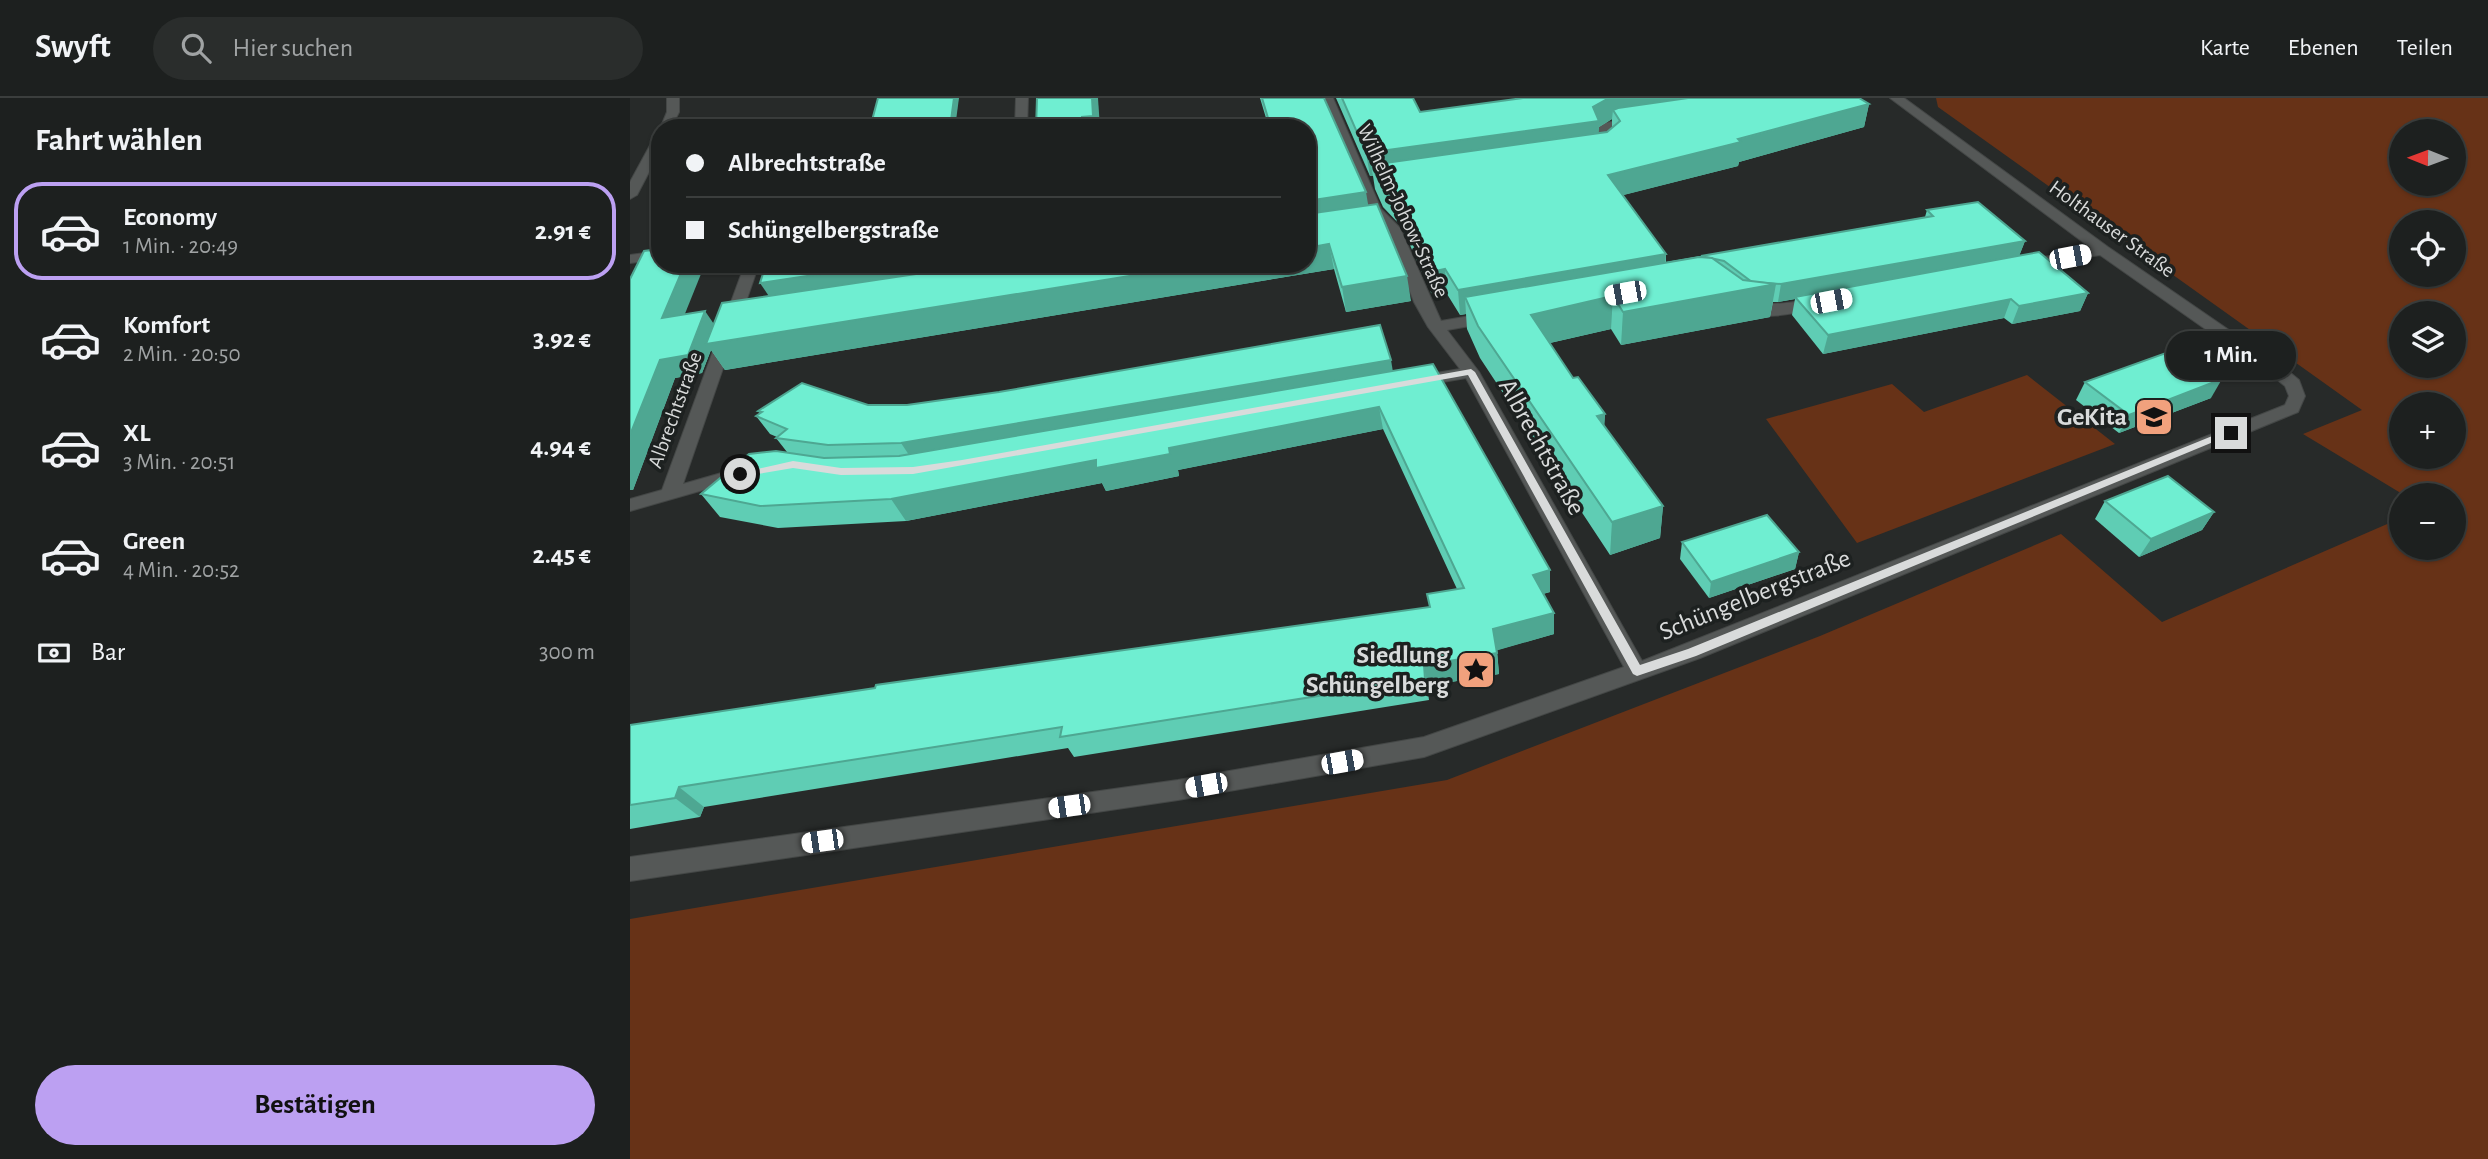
<!DOCTYPE html>
<html lang="de">
<meta charset="utf-8">
<style>
:root{--surface:#1d201f;--page:#2a2d2c;--text:#f1f3f6;--muted:#a0a3a4;--line:#3b3e3d;--accent:#bca0f2}
body{margin:0;font-family:"Alegreya Sans",sans-serif;background:var(--page);color:var(--text);height:100vh;display:flex;flex-direction:column;font-size:26px;white-space:nowrap}
*{box-sizing:border-box;margin:0}
p{font-size:23px;color:var(--muted)}
.icon{flex:none;width:38px;height:38px;fill:none;stroke:currentColor;stroke-width:2;stroke-linecap:round;stroke-linejoin:round}
.map{position:relative;flex:1;overflow:hidden}
.side{display:flex;flex-direction:column;background:var(--surface);width:630px}
.side>*{flex:none}
.hud{position:absolute;left:21px;top:21px;width:665px;height:154px;border-radius:28px;box-shadow:0 2px 5px #0004,0 0 0 2px var(--line);display:grid;align-content:center;height:154px;padding:0 35px;background:var(--surface)}
.needle{width:46px;rotate:271deg}
.controls{position:absolute;left:1759px;top:21px;display:grid;gap:14px}
.controls a{display:grid;place-items:center;width:77px;height:77px;border-radius:50%;background:var(--surface);box-shadow:0 2px 5px #0004,0 0 0 2px var(--line);font-size:35px}
.end{position:absolute;width:32px;height:32px;margin:-16px;border:9px solid #d9dbdb;background:#111;box-shadow:0 0 0 4px #111}
.from{border-radius:50%}
.bubble{position:absolute;height:49px;border-radius:24px;background:var(--surface);box-shadow:0 2px 5px #0004,0 0 0 2px var(--line);font-size:23px;font-weight:700;line-height:49px;text-align:center}
.car{position:absolute;width:21px;height:42px;margin:-21px -10px;border-radius:9px;box-shadow:0 0 5px 2px #0007;background:linear-gradient(#fff 24%,#345 0 40%,#fff 0 76%,#345 0 86%,#fff 0)}
.hud b{display:flex;align-items:center;gap:24px;height:66px;font-size:26px}
.hud b+b{border-top:2px solid var(--line)}
.hud i{width:18px;height:18px;background:var(--text)}
ul{padding:0;list-style:none}
li{display:flex;align-items:center;gap:21px;height:98px;margin:0 14px 10px;padding:0 21px;border:4px solid transparent;border-radius:28px}
li div{flex:1}
li b{display:block;font-size:26px}
li em{font-style:normal;font-weight:700}
li.selected{border-color:var(--accent)}
li>.icon{width:63px;height:63px;stroke-width:1.5}
h2{padding:0 35px;font-size:32px;line-height:84px}
.pay{display:flex;align-items:center;gap:18px;height:77px;padding:0 35px;font-size:26px}
.pay p{margin-inline-start:auto}
.primary-button{display:flex;gap:14px;margin-top:auto;padding:14px 35px}
.primary-button a{flex:1;height:80px;border-radius:42px;background:var(--accent);color:#111;font-size:28px;font-weight:700;line-height:80px;text-align:center}
header{display:flex;align-items:center;gap:42px;box-sizing:border-box;height:98px;padding:0 35px;background:var(--surface);border-bottom:2px solid var(--line)}
header strong{font-size:33px}
nav{display:flex;gap:38px;margin-inline-start:auto;font-size:24px}
.search{width:490px;height:63px;background:var(--page);display:flex;align-items:center;gap:18px;box-sizing:border-box;padding:0 24px;border-radius:38px;color:var(--muted);font-size:26px}
main{display:flex;flex:1;min-height:0}
.map>svg:first-child{display:block}
.green{fill:#673217;fill-rule:evenodd}
.lines{fill:none;stroke-linecap:round;stroke-linejoin:round}
.service-casing{stroke:#444746;stroke-width:2}
.minor-casing{stroke:#444746;stroke-width:2}
.service{fill:#555857;fill-rule:evenodd}
.minor{fill:#555857;fill-rule:evenodd}
.wall{fill:#5fcdb4;fill-rule:evenodd}
.shaded-wall{fill:#4ea792}
.building{fill:#6feed1;stroke:#4ea792;stroke-width:2}
.route{fill:#d9dbdb}
.labels{text-anchor:middle;dominant-baseline:central;stroke-width:7;stroke-linejoin:round;paint-order:stroke}
.far-street-label{font-size:21px;fill:#d9dbdb;stroke:#1d2120}
.poi-label{font-size:26px;font-weight:bold;fill:#d9dbdb;stroke:#1d2120;text-anchor:end}
.street-label{font-size:26px;fill:#d9dbdb;stroke:#1d2120}
</style>
<header>
<strong>Swyft</strong>
<div class="search"><svg class="icon" aria-label="search" viewBox="0 0 24 24"><circle cx="10" cy="10" r="6"/><path d="M15 15l6 6"/></svg>Hier suchen</div>
<nav><a>Karte</a><a>Ebenen</a><a>Teilen</a></nav>
</header>
<main>
<section class="side">
<h2>Fahrt wählen</h2>
<ul>
<li class="selected"><svg class="icon" aria-label="car" viewBox="0 0 24 24"><path d="M5 17H2v-5l4-1 3-4h7l3 4 3 1v5h-3M9 17h6M6 11h13"/><circle cx="7" cy="17" r="2"/><circle cx="17" cy="17" r="2"/></svg><div><b>Economy</b><p>1 Min. · 20:49</p></div><em>2.91 €</em></li>
<li><svg class="icon" aria-label="car" viewBox="0 0 24 24"><path d="M5 17H2v-5l4-1 3-4h7l3 4 3 1v5h-3M9 17h6M6 11h13"/><circle cx="7" cy="17" r="2"/><circle cx="17" cy="17" r="2"/></svg><div><b>Komfort</b><p>2 Min. · 20:50</p></div><em>3.92 €</em></li>
<li><svg class="icon" aria-label="car" viewBox="0 0 24 24"><path d="M5 17H2v-5l4-1 3-4h7l3 4 3 1v5h-3M9 17h6M6 11h13"/><circle cx="7" cy="17" r="2"/><circle cx="17" cy="17" r="2"/></svg><div><b>XL</b><p>3 Min. · 20:51</p></div><em>4.94 €</em></li>
<li><svg class="icon" aria-label="car" viewBox="0 0 24 24"><path d="M5 17H2v-5l4-1 3-4h7l3 4 3 1v5h-3M9 17h6M6 11h13"/><circle cx="7" cy="17" r="2"/><circle cx="17" cy="17" r="2"/></svg><div><b>Green</b><p>4 Min. · 20:52</p></div><em>2.45 €</em></li>
</ul>
<div class="pay"><svg class="icon" aria-label="cash" viewBox="0 0 24 24"><path d="M3 7h18v10H3z"/><circle cx="12" cy="12" r="2"/></svg>Bar<p>300 m</p></div>
<div class="primary-button"><a>Bestätigen</a></div>
</section>
<div class="map">
<svg width="1858" height="1061" viewBox="0 0 1858 1061">
<rect width="100%" height="100%" fill="#272a29"/>
<g class="green">
<path d="M1306,0H1858V1061H0V821L817,682L1190,538L1431,436L1532,524L1771,420V450H1824V397H1774L1673,336L1732,312L1308,9ZM1824,33V86H1771V33ZM1771,124H1824V177H1771ZM1771,215H1824V268H1771ZM1824,306V359H1771V306Z"/>
<path d="M1397,277L1485,346L1227,445L1136,321L1262,286L1294,314Z"/>
</g>
<g class="lines">
<defs>
<g id="service">
<path d="M37,0H49V14L41,30L30,31L37,14Z"/>
<path d="M30,36V53L7,97L0,101V84L24,40Z"/>
</g>
<g id="minor">
<path d="M386,0H398L397,30H385Z"/>
<path d="M691,0H703L751,111L770,130L811,223L863,214L871,219L863,224L817,232L849,274L1012,563L1655,307L1659,298L1655,288L1645,280L1470,157L1387,170V164L1461,150L1260,0H1274L1478,149L1657,272L1669,282L1675,298L1668,314L1070,560L794,659L548,702L0,783V759L548,682L794,639L994,569L836,280L783,289L775,284L783,279L830,271L798,229L784,204L757,132L738,113Z"/>
<path d="M1011,19L1015,20V26L978,32L986,46L981,54L963,56V50L974,46L965,33L969,26Z"/>
<path d="M30,153V161L0,165V157Z"/>
<path d="M115,166H129L53,386L116,368L125,374L122,378L0,413V401L32,392Z"/>
<path d="M1192,199L1197,201V207C1173,213 1127,228 1106,207L1114,202C1142,209 1164,205 1192,199Z"/>
</g>
</defs>
<use href="#service" class="service-casing"/>
<use href="#minor" class="minor-casing"/>
<use href="#service" class="service"/>
<use href="#minor" class="minor"/>
</g>
<g class="wall">
<path d="M630,0H694L738,107L781,203L716,214L704,171L95,272L81,252L72,275L45,280L3,392H0V181L55,216L84,226L139,198L677,166V30H639Z"/>
<path d="M706,0H783L790,14L1239,6L1234,29L1109,64L1108,68L993,97L1036,156V164L1295,119L1297,112L1395,143L1389,158L1458,195L1450,213L1382,226L1374,220L1193,256L1162,217L1165,201L1148,204H1143L1140,219L991,247L981,231L920,245L943,280L975,316L974,328L1033,408L1030,440L980,457L850,260L837,231L836,216L830,217L817,196L803,199L772,129L753,109L745,91L743,78H740ZM982,21V30L977,34L968,35L969,29Z"/>
<path d="M763,273L920,472V494L913,496L924,536L867,552L869,576L797,588L799,602L444,659L438,650L74,709L70,719L0,731V627L799,509L827,491L753,331L548,372L549,378L476,393L472,385L276,423L148,430L90,419L71,396L157,354L146,340L147,339L140,336L126,318L130,315L128,313L238,307H277Z"/>
<path d="M1455,284L1581,300L1489,335L1446,302Z"/>
<path d="M1475,403L1584,414L1572,432L1509,459L1465,421Z"/>
<path d="M1052,444L1169,454L1165,471L1079,500L1050,461Z"/>
</g>
<g class="shaded-wall">
<path d="M324,0H329L325,30H320Z"/>
<path d="M462,0H468L470,30H453L452,19Z"/>
<path d="M979,0H1127L983,12L982,21L969,29L968,46L741,67L743,78H740L736,55L963,9Z"/>
<path d="M1239,6L1234,29L1109,64L1108,68L978,101V77Z"/>
<path d="M736,94L740,118L677,128V103Z"/>
<path d="M1395,143L1388,161L1165,199V201L1148,204L1151,186Z"/>
<path d="M699,146L704,171L95,272L81,252L72,275L45,280L3,392H0V337L30,262L75,213L88,232L574,166H677V150Z"/>
<path d="M1036,156L1034,181L835,199L836,216L830,217L828,192Z"/>
<path d="M55,166H75L46,238L32,220Z"/>
<path d="M257,166H434L147,210L130,185Z"/>
<path d="M815,171L817,196L803,199L801,174Z"/>
<path d="M777,178L781,203L716,214L712,189Z"/>
<path d="M1146,186L1140,219L991,247L993,214Z"/>
<path d="M1458,195L1450,213L1382,226L1389,208Z"/>
<path d="M983,198L981,231L902,249L901,217Z"/>
<path d="M1381,201L1374,220L1193,256L1198,237Z"/>
<path d="M761,262L764,280L283,363L271,345Z"/>
<path d="M1592,281L1581,300L1489,335L1499,317Z"/>
<path d="M749,309L753,331L548,372L549,378L476,393L472,385L276,423L261,401L466,362L539,350Z"/>
<path d="M975,316L973,349L967,318Z"/>
<path d="M1033,408L1030,440L980,457L982,424Z"/>
<path d="M1584,414L1572,432L1509,459L1521,441Z"/>
<path d="M1169,454L1165,471L1079,500L1081,484Z"/>
<path d="M920,472V494L904,498L903,477Z"/>
<path d="M924,515V536L865,553L863,531Z"/>
<path d="M867,555L869,576L797,588L799,602L794,567Z"/>
<path d="M49,689L74,709L70,719L45,700Z"/>
</g>
<g class="building">
<path d="M248,0H324L320,30H240Z"/>
<path d="M407,0H462L463,18L452,19L453,30H406Z"/>
<path d="M632,0H694L736,94L677,103V30H641Z"/>
<path d="M712,0H783L790,14L893,0H979L963,9L969,23L736,55Z"/>
<path d="M1058,0H1229L1239,6L1108,41L1111,44L978,77L1036,156L828,192L815,171L801,174L769,105L750,85L741,67L977,34L990,23L983,12L988,10Z"/>
<path d="M1348,104L1395,143L1151,186L1122,184L1094,163L1071,158L1303,118L1297,112Z"/>
<path d="M747,106L777,178L712,189L699,146L677,150V116Z"/>
<path d="M30,151V166H55L32,220L75,213L58,257L30,262L0,337V181L14,153Z"/>
<path d="M1409,154L1458,195L1389,208L1381,201L1198,237L1165,199Z"/>
<path d="M1069,159L1082,160L1113,182L1146,186L993,214L983,198L901,217L943,280L948,279L975,316L967,318L1033,408L982,424L848,228L835,199Z"/>
<path d="M136,166H257L130,185Z"/>
<path d="M353,166H574L76,246L92,205Z"/>
<path d="M750,227L761,262L271,345L198,347L146,340L157,331L126,318L132,314L128,313L172,285L238,307H277L369,294Z"/>
<path d="M1547,251L1592,281L1499,317L1455,284Z"/>
<path d="M803,266L920,472L903,477L924,515L863,531L867,555L794,567L795,581L430,639L432,629L49,689L45,700L0,707V627L245,590L246,587L800,509L797,496L834,490L749,309L539,350L540,356L466,370V362L261,401L130,408L71,396L119,356L146,353L194,360L269,358Z"/>
<path d="M1538,378L1584,414L1521,441L1475,403Z"/>
<path d="M1137,417L1169,454L1081,484L1052,444Z"/>
</g>
<path class="route" d="M841,271L845,274L1010,567L1058,551L1597,332L1605,335L1066,558L1007,578L1003,576L838,277L283,376L211,377L163,370L110,379L105,376L163,363L211,370L283,369L332,362Z"/>
<defs>
<symbol id="school-square" viewBox="-11 -11 22 22"><rect x="-9" y="-9" width="18" height="18" rx="4" fill="#f1a17d" stroke="#1d2120"/><path d="M0-5L7-2L0 1L-7-2ZM-4 1L0 2.5L4 1V4Q0 6-4 4Z" fill="#111"/></symbol>
<symbol id="sight-square" viewBox="-11 -11 22 22"><rect x="-9" y="-9" width="18" height="18" rx="4" fill="#f1a17d" stroke="#1d2120"/><path d="M0-6L1.8-2.2L6-1.7L2.9 1.2L3.7 5.4L0 3.3L-3.7 5.4L-2.9 1.2L-6-1.7L-1.8-2.2Z" fill="#111"/></symbol>
</defs>
<g fill-rule="evenodd">
<use href="#school-square" x="1502" y="297" width="44" height="44"/>
<use href="#sight-square" x="824" y="550" width="44" height="44"/>
</g>
<g class="labels">
<g class="far-street-label">
<text transform="translate(773 113) rotate(65)">Wilhelm-Johow-Straße</text>
<text transform="translate(1482 131) rotate(36)">Holthauser Straße</text>
<text transform="translate(45 312) rotate(-70)">Albrechtstraße</text>
</g>
<g class="poi-label">
<text x="1497" y="319">GeKita</text>
<text x="819" y="557">Siedlung<tspan x="819" dy="30">Schüngelberg</tspan></text>
</g>
<g class="street-label">
<text transform="translate(912 349) rotate(61)">Albrechtstraße</text>
<text transform="translate(1125 497) rotate(-22)">Schüngelbergstraße</text>
</g>
</g>
</svg>
<div class="controls">
<a><svg class="needle" viewBox="-14 -14 28 28"><path d="M0-13l5 13h-10z" fill="#e53935"/><path d="M0 13l5-13h-10z" fill="#a0a3a4"/></svg></a>
<a><svg class="icon" aria-label="locate" viewBox="0 0 24 24"><circle cx="12" cy="12" r="6"/><path d="M12 2v4M12 18v4M2 12h4M18 12h4"/></svg></a>
<a><svg class="icon" aria-label="layers" viewBox="0 0 24 24"><path d="M12 4l9 5-9 5-9-5zM3 14l9 5 9-5"/></svg></a>
<a>+</a>
<a>−</a>
</div>
<i class="end from" style="left:110px;top:376px"></i>
<i class="end" style="left:1601px;top:335px"></i>
<div class="bubble" style="left:1536px;top:233px;width:130px">1 Min.</div>
<i class="car" style="left:1440px;top:159px;rotate:79deg"></i>
<i class="car" style="left:995px;top:195px;rotate:260deg"></i>
<i class="car" style="left:1201px;top:203px;rotate:79deg"></i>
<i class="car" style="left:712px;top:664px;rotate:80deg"></i>
<i class="car" style="left:576px;top:687px;rotate:260deg"></i>
<i class="car" style="left:439px;top:708px;rotate:262deg"></i>
<i class="car" style="left:192px;top:743px;rotate:262deg"></i>
<div class="hud">
<b><i class="from"></i>Albrechtstraße</b>
<b><i></i>Schüngelbergstraße</b>
</div>
</div>
</main>
